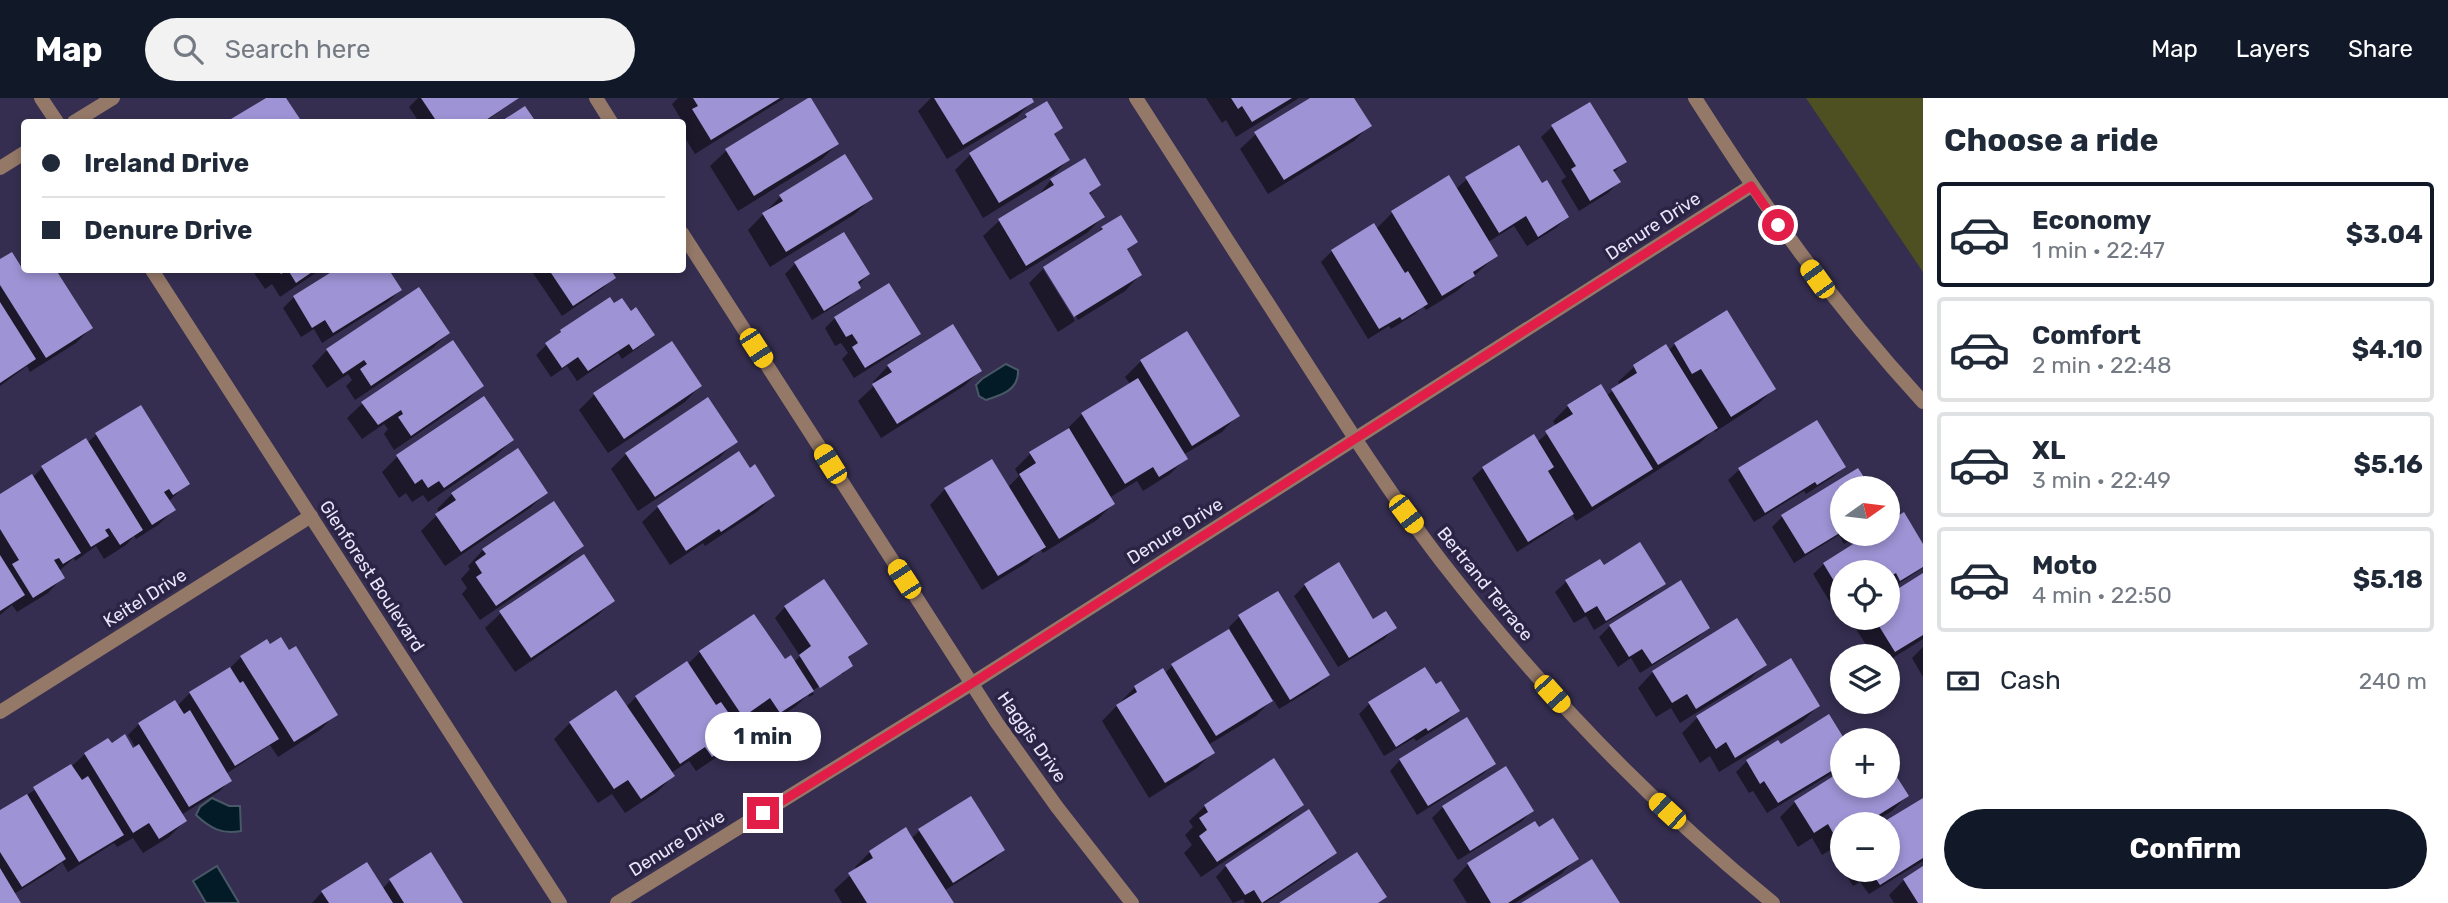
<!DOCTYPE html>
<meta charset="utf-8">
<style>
:root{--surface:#fff;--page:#f2f2f3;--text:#1f2937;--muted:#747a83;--line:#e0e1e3;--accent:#111827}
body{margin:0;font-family:Rubik,sans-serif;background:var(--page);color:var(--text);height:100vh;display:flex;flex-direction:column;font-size:26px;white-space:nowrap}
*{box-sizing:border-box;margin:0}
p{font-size:23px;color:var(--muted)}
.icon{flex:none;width:38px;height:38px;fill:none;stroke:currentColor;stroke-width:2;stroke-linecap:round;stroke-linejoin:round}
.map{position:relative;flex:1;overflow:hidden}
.side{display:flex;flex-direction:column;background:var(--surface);width:525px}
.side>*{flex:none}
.top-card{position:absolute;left:21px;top:21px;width:665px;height:154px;border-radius:7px;box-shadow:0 4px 10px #0003;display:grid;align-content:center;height:154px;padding:0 21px;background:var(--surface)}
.needle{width:46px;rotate:76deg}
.tools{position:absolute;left:1830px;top:378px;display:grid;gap:14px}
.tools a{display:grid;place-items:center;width:70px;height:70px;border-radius:50%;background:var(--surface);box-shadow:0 4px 10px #0003;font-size:35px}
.end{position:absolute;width:32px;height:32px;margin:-16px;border:9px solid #e11d48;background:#fff;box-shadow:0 0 0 4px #fff}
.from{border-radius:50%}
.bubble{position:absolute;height:49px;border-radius:24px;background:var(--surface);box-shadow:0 4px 10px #0003;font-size:23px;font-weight:700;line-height:49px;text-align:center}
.car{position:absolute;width:21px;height:42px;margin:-21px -10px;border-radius:9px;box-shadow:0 0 5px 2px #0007;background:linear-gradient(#f5c518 24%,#345 0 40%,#f5c518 0 76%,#345 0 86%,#f5c518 0)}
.top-card b{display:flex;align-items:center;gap:24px;height:66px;font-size:26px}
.top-card b+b{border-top:2px solid var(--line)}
.top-card i{width:18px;height:18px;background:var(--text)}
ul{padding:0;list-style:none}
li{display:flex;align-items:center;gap:21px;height:105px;margin:0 14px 10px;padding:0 7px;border:4px solid var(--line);border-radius:7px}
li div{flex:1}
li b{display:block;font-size:26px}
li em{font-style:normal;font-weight:700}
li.active{border-color:var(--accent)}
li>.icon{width:63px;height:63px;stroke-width:1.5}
h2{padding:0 21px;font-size:32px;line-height:84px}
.pay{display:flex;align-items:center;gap:18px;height:77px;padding:0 21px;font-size:26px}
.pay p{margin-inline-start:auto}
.cta{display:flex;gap:14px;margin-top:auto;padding:14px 21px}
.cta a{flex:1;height:80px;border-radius:42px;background:var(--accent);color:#fff;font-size:28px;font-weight:700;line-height:80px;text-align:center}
header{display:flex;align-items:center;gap:42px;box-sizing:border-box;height:98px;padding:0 35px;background:var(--accent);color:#fff}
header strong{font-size:33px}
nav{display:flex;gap:38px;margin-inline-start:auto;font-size:24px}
.search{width:490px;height:63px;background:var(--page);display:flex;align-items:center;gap:18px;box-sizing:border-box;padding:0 24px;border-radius:38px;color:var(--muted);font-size:26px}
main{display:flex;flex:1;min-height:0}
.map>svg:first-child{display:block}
.green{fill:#4e5021}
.water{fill:#031b26;stroke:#485866;stroke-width:2}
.shadow{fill:#0007}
.building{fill:#9e93d4}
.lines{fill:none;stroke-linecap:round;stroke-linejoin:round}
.street{stroke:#947868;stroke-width:14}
.route{stroke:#e11d48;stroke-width:9}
.labels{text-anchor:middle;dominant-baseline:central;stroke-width:7;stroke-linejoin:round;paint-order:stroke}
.street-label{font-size:18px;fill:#e9e6fc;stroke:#2b2445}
</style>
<header>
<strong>Map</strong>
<div class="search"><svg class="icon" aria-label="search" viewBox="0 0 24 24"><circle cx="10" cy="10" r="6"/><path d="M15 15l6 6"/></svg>Search here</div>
<nav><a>Map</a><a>Layers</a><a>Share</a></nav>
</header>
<main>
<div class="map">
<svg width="1923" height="805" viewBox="0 0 1923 805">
<rect width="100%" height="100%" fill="#352e50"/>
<path class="green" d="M1806,0H1923V174Z"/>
<g class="water">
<path d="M1006,266L1018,272C1019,292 1002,297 986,302L979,298L976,287L982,281Z"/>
<path d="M212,700L229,708H240L241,733C222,737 210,730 196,717L200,709Z"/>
<path d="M217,768L239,805H206L193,783Z"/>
</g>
<g class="shadow">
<path d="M269,0H284L300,24H230Z"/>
<path d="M418,0H518L485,24H419L409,9Z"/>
<path d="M678,0H785L695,56L682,35V23L672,6Z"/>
<path d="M931,0H1030L1032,4L1017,19L947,61L918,13Z"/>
<path d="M1206,0H1299L1236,39L1226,22L1222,25Z"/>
<path d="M1314,0H1352L1369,28L1354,43L1268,96L1240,51L1256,36Z"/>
<path d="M809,1L837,46L822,61L738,113L710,68L726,53Z"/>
<path d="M1589,6L1624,64L1613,75L1619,84L1608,95L1579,113L1561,83L1566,79L1541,39L1552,29Z"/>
<path d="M1026,18L1061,30L1053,38L1068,62L1053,77L983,120L955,72L970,57L1015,29Z"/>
<path d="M1449,80L1456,91L1467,81L1541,87L1567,119L1556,130L1527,148L1514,128L1488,144L1496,158L1457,193L1426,212L1423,208L1415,216L1391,231L1389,228L1368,241L1321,164L1332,153L1376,131L1392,115Z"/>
<path d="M1051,82L1099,87L1089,97L1103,119L1087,135L1010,182L983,138L999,123L1037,99Z"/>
<path d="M781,98L870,101L855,116L770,169L748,132Z"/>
<path d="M1102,130L1136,143L1126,153L1140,177L1125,193L1078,222L1047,171H1043L1075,223L1058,234L1029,185L1044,170L1092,140Z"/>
<path d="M0,163L19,168L24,163V172H54L91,230L76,245L30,274L27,268L0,288Z"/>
<path d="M795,166L868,176L848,200L812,222L785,176Z"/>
<path d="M252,172H320L280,199L272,186L265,191Z"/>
<path d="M342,172H387L400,192L389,203L322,245L314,231L301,239L283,210L294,199Z"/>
<path d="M537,172H608L614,179L603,190L562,218L533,175Z"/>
<path d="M1727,214L1774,291L1758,306L1715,334L1714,331L1700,345L1636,386L1576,423L1572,416L1561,426L1517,454L1472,380L1483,370L1537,344L1556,328L1553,323L1568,308L1606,298L1620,287L1618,284L1634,269L1666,249L1668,253L1675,246Z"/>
<path d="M835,220L919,236L908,246L854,280L842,261L848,255L841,245L835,248L825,230Z"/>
<path d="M561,233L652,237L642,247L622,261L618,255L577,283L567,268L551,279L536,257Z"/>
<path d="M448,235L433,250L355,302L346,288L352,282L348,276L327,290L312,268L327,252Z"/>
<path d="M1141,263L1237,318L1222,334L1183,357L1185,361L1170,376L1143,393L1137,383L1109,400L1113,406L1097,422L1043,455L1040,451L1028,464L982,492L930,407L945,391L1007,390L1019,378L1015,371L1030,356L1067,331L1082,316L1130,286L1125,279Z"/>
<path d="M888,268L980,273L964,288L881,340L858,303L875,287L873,284Z"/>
<path d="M482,288L466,303L394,352L384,336L388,331L384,326L362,341L347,320L363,305Z"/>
<path d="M700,288L685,304L608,355L579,312L594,297Z"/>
<path d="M140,309L188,385L168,404L174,412L158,427L136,441L134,438L126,447L104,461L96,448L75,463L74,460L59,473L63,479L48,495L17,514L12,507L0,517V398L32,380L42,370L87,345L96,337Z"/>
<path d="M1817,324L1844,369L1833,379L1806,396L1804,393L1754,424L1728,382L1739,372Z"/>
<path d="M512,342L496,358L428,404L423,397L412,404L406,395L399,400L382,374L397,359Z"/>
<path d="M735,344L720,359L638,413L611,371L626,356Z"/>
<path d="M749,372L773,398L758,413L705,448L703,445L670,467L642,424L658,409Z"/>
<path d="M1858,372L1869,390H1843V436H1860L1844,446L1839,437L1794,465L1772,429L1782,419Z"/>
<path d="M546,395L530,410L445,468L421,433L439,415L437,411L452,396Z"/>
<path d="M1873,436H1888L1923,449V470L1889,492L1888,474H1843V510L1836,514L1813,476L1824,466Z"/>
<path d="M582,448L566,464L480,522L462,496L467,490L461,481L470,471L468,468L483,452Z"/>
<path d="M1599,463L1603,470L1664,485L1653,496L1594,532L1586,518L1574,525L1555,494L1566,484Z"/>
<path d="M1923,477V541L1888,563V558H1873L1853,526L1860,520H1888Z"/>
<path d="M1305,487L1373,523L1394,530L1384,541L1338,569L1294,498Z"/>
<path d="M613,503L597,518L515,574L485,530L501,515Z"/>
<path d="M785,509L865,546L847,561L851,567L842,577V573L812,593L814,596L809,599L808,597L796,608L764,630L754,615L735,627L742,637L726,653L696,673L689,663L671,675L673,678L657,694L625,715L612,696L598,705L554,641L570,625L616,594L626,609L636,599L686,565L687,567L700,554L793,565L800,558L775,520Z"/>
<path d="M1239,519L1328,577L1317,588L1279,611L1273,601L1256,618L1208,647L1212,655L1197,670L1149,700L1102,623L1135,589L1164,576L1173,567L1230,532L1229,529Z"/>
<path d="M1610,528L1708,529L1697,540L1640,575L1631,560L1618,569L1599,539Z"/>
<path d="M267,543L336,616L320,632L278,659L270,647L226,676L230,682L220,693L181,717L185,723L169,739L143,755L133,740L117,749L114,745L68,774L62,764L53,772L14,796L19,805H0V714L71,669L85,656L108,642L111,647L133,652L136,650L128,637L139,626L175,604L177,608L190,595L229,571L241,559Z"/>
<path d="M1923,549V579L1912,560Z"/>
<path d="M1790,562L1818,608L1803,623L1719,674L1710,658L1700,665L1682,635L1697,620Z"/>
<path d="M1764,567L1749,582L1680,625L1671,610L1656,619L1638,590L1653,574Z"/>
<path d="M1435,588L1457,613L1447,624L1416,643L1414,640L1384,658L1359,616L1369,606Z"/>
<path d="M1843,642L1842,669L1767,715L1753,693L1749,695L1736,674L1747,663L1781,649Z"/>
<path d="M1400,662L1494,666L1483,676L1417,717L1390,673Z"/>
<path d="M1505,671L1532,713L1521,724L1458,762L1432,720L1443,709Z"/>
<path d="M1843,688H1888L1907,698L1892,713L1871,726H1843V744L1822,757L1812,740L1798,749L1780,719L1795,704Z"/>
<path d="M1922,702L1923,763L1869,796L1860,784L1853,788L1843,772H1888V726H1883Z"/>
<path d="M1302,707L1286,722L1201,779L1184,755L1192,747L1185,737L1193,729L1189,723L1205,708Z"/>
<path d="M920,732L1003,752L993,762L944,793L952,805H842L834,792L856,772L855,769L870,754L911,741Z"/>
<path d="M1843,752V771L1836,760Z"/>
<path d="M1335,755L1325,765L1265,805H1245L1243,801L1233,805L1216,779L1226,768Z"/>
<path d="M1576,761L1561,776L1515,805H1467L1453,782L1468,766Z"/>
<path d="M1923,770V805H1894L1889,797L1904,782Z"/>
<path d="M390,783L461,805H312L322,794L382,791Z"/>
</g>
<g class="building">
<path d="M266,0H286L302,24H226Z"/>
<path d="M421,0H519L483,24H437Z"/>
<path d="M693,0H780L711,42L692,11L698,8Z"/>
<path d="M808,0H811L839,46L754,98L725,51Z"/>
<path d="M934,0H1032L1034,4L963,47Z"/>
<path d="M1231,0H1292L1252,24L1242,8L1238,11Z"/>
<path d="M1310,0H1354L1372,28L1284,82L1254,34Z"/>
<path d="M1047,3L1063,30L1054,36L1070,62L999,105L969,55L1027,19L1025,16Z"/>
<path d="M1590,4L1627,64L1613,72L1621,84L1590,103L1571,71L1576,68L1551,27Z"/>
<path d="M525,8L536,24H500Z"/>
<path d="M1519,47L1542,85L1547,82L1569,119L1538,139L1526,118L1499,135L1465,79Z"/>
<path d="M845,56L873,101L786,154L762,115L783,103L779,97Z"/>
<path d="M1085,60L1101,87L1089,95L1105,119L1026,168L998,121L1054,87L1050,81Z"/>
<path d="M1449,77L1498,158L1473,174L1475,178L1442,198L1391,113Z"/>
<path d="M1121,117L1138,144L1127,151L1142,177L1074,219L1043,169L1103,131L1101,129Z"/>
<path d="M1374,125L1405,175L1408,173L1428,206L1402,222L1400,219L1379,231L1331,152Z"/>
<path d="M844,134L870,176L858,184L861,190L824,213L794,164Z"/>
<path d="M12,154L22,170L24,168V172H56L93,230L46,260L0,187V161Z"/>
<path d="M278,172H315L296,185L288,172L281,176Z"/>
<path d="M339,172H389L402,192L333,235L325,222L312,230L293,198L333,173L334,175Z"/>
<path d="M549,172H611L616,180L573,208Z"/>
<path d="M889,185L921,236L865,270L852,249L858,245L852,236L846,239L834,219Z"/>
<path d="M419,189L450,235L371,288L360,271L367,266L364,262L343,276L326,251Z"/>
<path d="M610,199L614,205L622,200L631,213L636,209L655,237L633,252L629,246L588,273L578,259L562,270L545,245L561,234L560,232Z"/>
<path d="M0,204L36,261L0,285Z"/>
<path d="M1727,212L1776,291L1731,319L1701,271L1692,276L1674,245Z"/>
<path d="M953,226L982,273L897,326L872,286L892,274L887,267Z"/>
<path d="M1187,233L1240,318L1192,348L1140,262Z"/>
<path d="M453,242L484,288L411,338L398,319L403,316L401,312L378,327L361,304Z"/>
<path d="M672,243L702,288L624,341L593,295Z"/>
<path d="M1666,246L1718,330L1658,367L1611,291L1637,275L1633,267Z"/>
<path d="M1138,280L1188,361L1159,379L1153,369L1125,386L1081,315Z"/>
<path d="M1601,286L1653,371L1592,409L1545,333L1573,316L1567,307Z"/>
<path d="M484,298L514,342L444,390L439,383L428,390L422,381L415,386L396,357Z"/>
<path d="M708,299L738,344L655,399L625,355Z"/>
<path d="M141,307L190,386L173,397L169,391L164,394L176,412L152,427L95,335Z"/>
<path d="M1817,322L1846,369L1817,387L1815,384L1765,415L1738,370Z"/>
<path d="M1069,330L1115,406L1059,441L1019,376L1036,365L1029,354Z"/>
<path d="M1534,336L1554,369L1548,373L1574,416L1528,444L1482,369Z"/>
<path d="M86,340L143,432L120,447L109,430L105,432L109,438L91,449L41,368Z"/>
<path d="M518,350L548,395L461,454L435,416L456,402L451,395Z"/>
<path d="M739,353L750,370L755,366L775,398L721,434L719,431L686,453L657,408Z"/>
<path d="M992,361L1046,449L998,478L944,390Z"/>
<path d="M1858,370L1871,390H1843V433L1805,456L1781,417Z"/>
<path d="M32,376L81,455L63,466L59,460L54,462L65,480L33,500L12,466L19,462L0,431V396Z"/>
<path d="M554,403L584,448L496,508L476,479L482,475L475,464L486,456L482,451Z"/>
<path d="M1904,414L1923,446V469L1900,483L1896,475L1888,480V474H1843V498L1823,465L1869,436H1888V424Z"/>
<path d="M1640,444L1666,486L1606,523L1597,508L1585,515L1565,482L1600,461L1604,467Z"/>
<path d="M584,456L615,503L531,560L499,513Z"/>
<path d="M0,457L25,497L0,513Z"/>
<path d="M1339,464L1373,521L1386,513L1397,530L1349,560L1304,486Z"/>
<path d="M1923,475V537L1895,554L1874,520H1888V497Z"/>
<path d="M824,481L868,546L848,559L853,568L820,590L799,557L811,548L784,508Z"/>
<path d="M1681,482L1710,530L1652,566L1642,551L1629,559L1609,527Z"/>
<path d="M1278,493L1330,577L1290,602L1238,517Z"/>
<path d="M754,516L785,561L791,557L814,593L780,615L770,600L743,619L699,553Z"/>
<path d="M1737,520L1767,567L1696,611L1687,596L1672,605L1652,573Z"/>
<path d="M1229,531L1273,603L1216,638L1171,566Z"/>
<path d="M281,539L289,552L296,548L338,617L294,644L240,558L267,541L270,546Z"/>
<path d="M1791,560L1820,608L1735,660L1726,644L1716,651L1696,618Z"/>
<path d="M687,563L716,607L721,604L744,637L712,659L705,649L680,666L635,598Z"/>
<path d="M230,569L240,585L243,583L279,641L235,668L189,594Z"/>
<path d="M1425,569L1436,586L1441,583L1460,613L1428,633L1426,630L1396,649L1368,604Z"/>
<path d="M1163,570L1215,655L1165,685L1116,607L1137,594L1134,588Z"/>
<path d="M616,592L675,678L641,701L628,682L614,691L569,624Z"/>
<path d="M175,602L184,616L190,612L232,683L189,709L138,625Z"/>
<path d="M1829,616L1845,642H1843V666L1778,705L1764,683L1760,686L1746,662L1778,642L1781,646Z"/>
<path d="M1467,619L1496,666L1428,708L1399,661Z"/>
<path d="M125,636L133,650L139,646L187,723L159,741L149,725L133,735L84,655L108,640L112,645Z"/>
<path d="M1274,660L1304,707L1217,764L1199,738L1207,732L1199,720L1208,714L1204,707Z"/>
<path d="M1888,665L1909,698L1864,726H1843V739L1837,742L1828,726L1814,735L1794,703L1843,672V688H1888Z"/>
<path d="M71,666L82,682L88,678L124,737L79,764L33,689Z"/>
<path d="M1506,668L1534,713L1470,753L1442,708Z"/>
<path d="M27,696L66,761L22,789L0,754V712Z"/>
<path d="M971,698L1005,752L953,785L918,731Z"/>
<path d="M1923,700V760L1880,787L1871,774L1864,779L1860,772H1888V726H1880Z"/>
<path d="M1309,711L1337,755L1262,805L1254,792L1245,797L1225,767Z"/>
<path d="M1553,720L1579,761L1508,805H1491L1467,765L1535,723L1539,729Z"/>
<path d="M906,729L910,736L954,805H867L848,775L873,760L869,753Z"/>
<path d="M431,754L463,805H404L389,781Z"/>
<path d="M1357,754L1387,799L1378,805H1279Z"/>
<path d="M1592,761L1620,805H1521Z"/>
<path d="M367,764L393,805H329L321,793Z"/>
<path d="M1923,768V805H1918L1903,781Z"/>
<path d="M0,770L21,805H0Z"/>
</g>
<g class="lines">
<g class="street">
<path d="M41,0L57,24"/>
<path d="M596,0L611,24"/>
<path d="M1136,0C1189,83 1243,166 1296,249C1343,322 1389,395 1442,464C1539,589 1650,705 1773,805"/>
<path d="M1695,0C1765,110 1834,207 1923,304"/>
<path d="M74,24L113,0"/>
<path d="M0,70L24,55"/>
<path d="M682,135L997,625L1057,709L1132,805"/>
<path d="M152,172L560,805"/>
<path d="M0,614L311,418"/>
<path d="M617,805L971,586L1751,88"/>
</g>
</g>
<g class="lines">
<path class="route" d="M763,715L971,586L1751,88L1778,127"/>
</g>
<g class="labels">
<g class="street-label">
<text transform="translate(1653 128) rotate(-33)">Denure Drive</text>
<text transform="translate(1175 433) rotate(-32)">Denure Drive</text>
<text transform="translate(372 478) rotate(57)">Glenforest Boulevard</text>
<text transform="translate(1485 486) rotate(51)">Bertrand Terrace</text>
<text transform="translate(145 500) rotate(-32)">Keitel Drive</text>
<text transform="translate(1032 639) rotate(55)">Haggis Drive</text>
<text transform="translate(677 745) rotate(-32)">Denure Drive</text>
</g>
</g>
</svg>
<div class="tools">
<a><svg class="needle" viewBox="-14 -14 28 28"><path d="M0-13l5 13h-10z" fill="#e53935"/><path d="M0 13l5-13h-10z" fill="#747a83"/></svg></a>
<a><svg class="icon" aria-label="locate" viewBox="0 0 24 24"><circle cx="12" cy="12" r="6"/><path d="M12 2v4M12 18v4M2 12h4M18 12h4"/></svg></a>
<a><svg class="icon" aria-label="layers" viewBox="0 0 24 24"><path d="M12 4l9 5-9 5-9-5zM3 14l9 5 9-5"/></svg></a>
<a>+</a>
<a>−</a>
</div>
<i class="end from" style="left:1778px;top:127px"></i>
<i class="end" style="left:763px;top:715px"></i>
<div class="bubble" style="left:705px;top:614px;width:116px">1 min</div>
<i class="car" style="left:1817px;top:181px;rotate:324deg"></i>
<i class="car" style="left:756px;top:250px;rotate:147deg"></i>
<i class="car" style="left:830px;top:366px;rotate:328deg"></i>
<i class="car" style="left:1406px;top:416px;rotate:143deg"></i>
<i class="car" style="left:904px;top:481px;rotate:327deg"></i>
<i class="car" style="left:1552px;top:596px;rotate:138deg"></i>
<i class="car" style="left:1667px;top:713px;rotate:313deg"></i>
<div class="top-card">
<b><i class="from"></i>Ireland Drive</b>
<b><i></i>Denure Drive</b>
</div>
</div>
<section class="side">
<h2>Choose a ride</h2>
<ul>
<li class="active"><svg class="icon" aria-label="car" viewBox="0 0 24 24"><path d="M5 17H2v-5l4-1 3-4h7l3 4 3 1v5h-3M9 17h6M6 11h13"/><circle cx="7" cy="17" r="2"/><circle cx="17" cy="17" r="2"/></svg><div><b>Economy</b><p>1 min · 22:47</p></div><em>$3.04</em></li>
<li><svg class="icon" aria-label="car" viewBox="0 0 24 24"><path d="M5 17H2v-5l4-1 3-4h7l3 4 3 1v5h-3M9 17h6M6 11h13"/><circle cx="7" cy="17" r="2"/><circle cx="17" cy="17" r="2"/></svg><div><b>Comfort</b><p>2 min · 22:48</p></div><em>$4.10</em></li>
<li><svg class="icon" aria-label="car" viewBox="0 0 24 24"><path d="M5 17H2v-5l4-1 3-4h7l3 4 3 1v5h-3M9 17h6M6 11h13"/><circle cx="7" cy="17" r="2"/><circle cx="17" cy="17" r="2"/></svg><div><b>XL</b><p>3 min · 22:49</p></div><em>$5.16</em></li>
<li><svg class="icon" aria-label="car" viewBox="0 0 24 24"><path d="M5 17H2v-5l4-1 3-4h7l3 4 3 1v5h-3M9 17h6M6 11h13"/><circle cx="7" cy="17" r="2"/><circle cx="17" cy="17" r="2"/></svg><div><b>Moto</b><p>4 min · 22:50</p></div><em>$5.18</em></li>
</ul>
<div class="pay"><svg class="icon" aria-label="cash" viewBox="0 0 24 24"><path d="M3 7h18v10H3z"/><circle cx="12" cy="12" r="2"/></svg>Cash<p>240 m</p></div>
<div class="cta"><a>Confirm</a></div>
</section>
</main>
